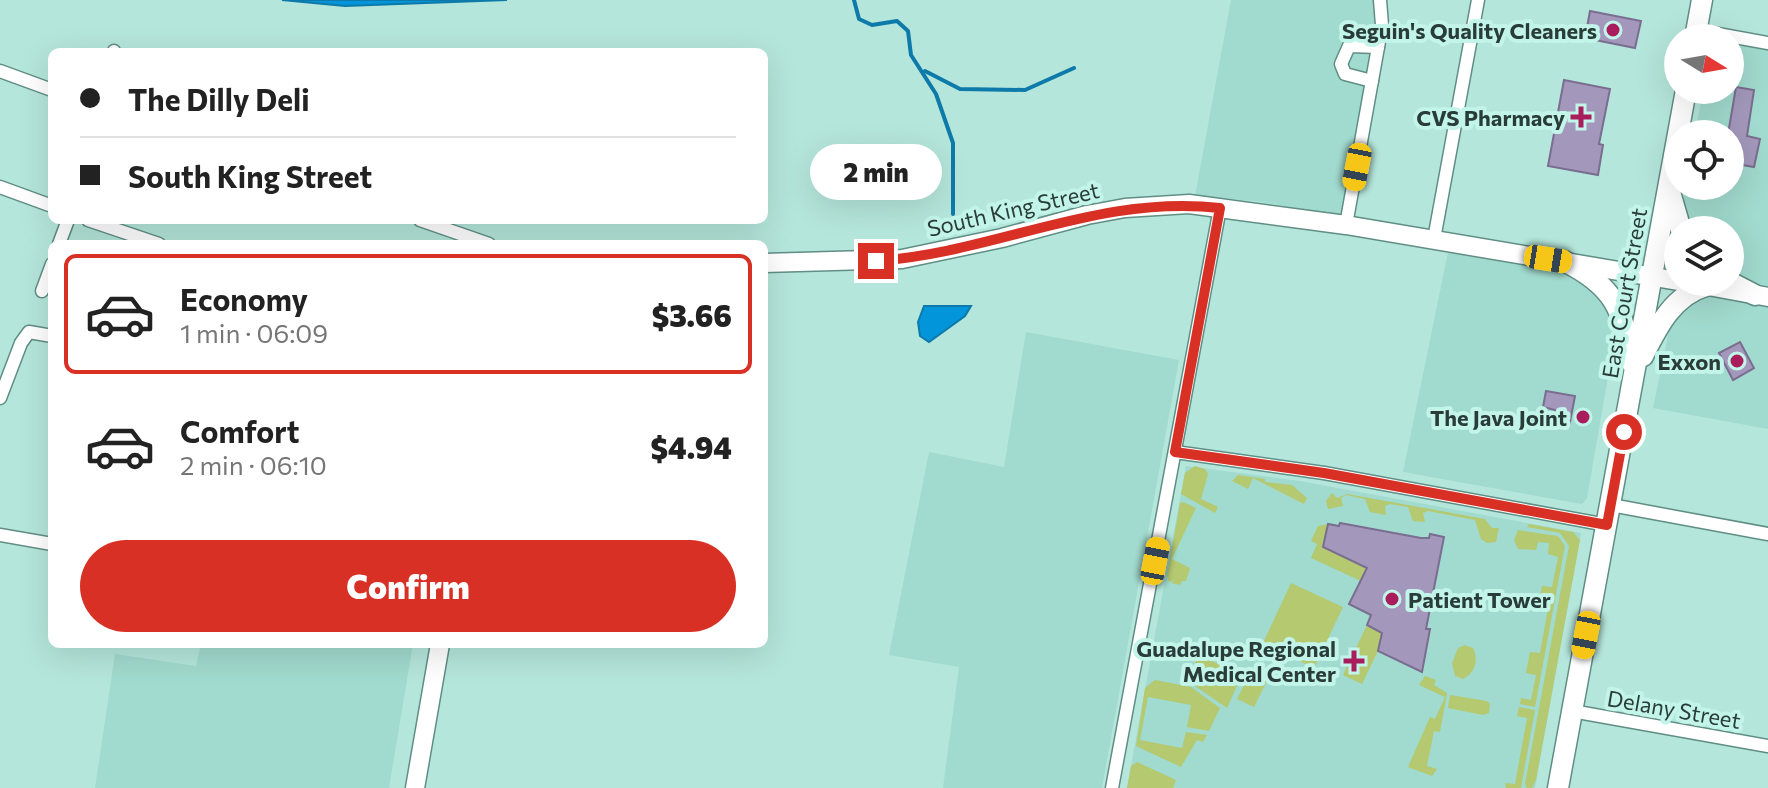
<!DOCTYPE html>
<meta charset="utf-8">
<style>
:root{--surface:#fff;--page:#f6f6f6;--text:#222;--muted:#767676;--line:#e0e0e0;--accent:#d93025}
body{margin:0;font-family:Commissioner,sans-serif;background:var(--page);color:var(--text);height:100vh;display:flex;flex-direction:column;font-size:30px;white-space:nowrap}
*{box-sizing:border-box;margin:0}
p{font-size:26px;color:var(--muted)}
.icon{flex:none;width:44px;height:44px;fill:none;stroke:currentColor;stroke-width:2;stroke-linecap:round;stroke-linejoin:round}
.map{position:relative;flex:1;overflow:hidden}
.drawer{position:absolute;left:48px;top:240px;width:720px;height:408px;display:flex;flex-direction:column;background:var(--surface);border-radius:12px;box-shadow:0 8px 32px #0002}
.drawer>*{flex:none}
.banner{position:absolute;left:48px;top:48px;width:720px;height:176px;border-radius:12px;box-shadow:0 8px 32px #0002;display:grid;align-content:center;height:176px;padding:0 32px;background:var(--surface)}
.needle{width:52px;rotate:101deg}
.controls{position:absolute;left:1664px;top:24px;display:grid;gap:16px}
.controls a{display:grid;place-items:center;width:80px;height:80px;border-radius:50%;background:var(--surface);box-shadow:0 8px 32px #0002;font-size:40px}
.end{position:absolute;width:36px;height:36px;margin:-18px;border:10px solid #d93025;background:#fff;box-shadow:0 0 0 4px #fff}
.from{border-radius:50%}
.bubble{position:absolute;height:56px;border-radius:28px;background:var(--surface);box-shadow:0 8px 32px #0002;font-size:26px;font-weight:800;line-height:56px;text-align:center}
.car{position:absolute;width:24px;height:48px;margin:-24px -12px;border-radius:10px;box-shadow:0 0 6px 2px #0007;background:linear-gradient(#f5c518 24%,#345 0 40%,#f5c518 0 76%,#345 0 86%,#f5c518 0)}
.banner b{display:flex;align-items:center;gap:28px;height:76px;font-size:30px}
.banner b+b{border-top:2px solid var(--line)}
.banner i{width:20px;height:20px;background:var(--text)}
ul{padding:14px 0 0;list-style:none}
li{display:flex;align-items:center;gap:24px;height:120px;margin:0 16px 12px;padding:0 16px;border:4px solid transparent;border-radius:12px}
li div{flex:1}
li b{display:block;font-size:30px}
li em{font-style:normal;font-weight:800}
li.active{border-color:var(--accent)}
li>.icon{width:72px;height:72px;stroke-width:1.5}
.action{display:flex;gap:16px;margin-top:auto;padding:16px 32px}
.action a{flex:1;height:92px;border-radius:48px;background:var(--accent);color:#fff;font-size:32px;font-weight:800;line-height:92px;text-align:center}
.map>svg:first-child{display:block}
.built{fill:#a1dace}
.green{fill:#b4c970}
.water{fill:#0295d9;stroke:#0e7aa9;stroke-width:2}
.lines{fill:none;stroke-linecap:round;stroke-linejoin:round}
.stream{stroke:#0e7aa9;stroke-width:4}
.building{fill:#a398bb;stroke:#796e90;stroke-width:2}
.street-casing{stroke:#608e84;stroke-width:15}
.secondary-casing{stroke:#608e84;stroke-width:21}
.primary-casing{stroke:#608e84;stroke-width:23}
.street{stroke:#fff;stroke-width:12}
.secondary{stroke:#fff;stroke-width:18}
.primary{stroke:#fff;stroke-width:20}
.route{stroke:#d93025;stroke-width:10}
.poi-dot{fill:#aa1d5d;stroke:#c2f4e9;stroke-width:3}
.labels{text-anchor:middle;dominant-baseline:central;stroke-width:8;stroke-linejoin:round;paint-order:stroke}
.poi-label{font-size:22px;font-weight:bold;fill:#293c38;stroke:#c2f4e9;text-anchor:end}
.street-label{font-size:22px;fill:#293c38;stroke:#c2f4e9}
</style>
<div class="map">
<svg width="1768" height="788" viewBox="0 0 1768 788">
<rect width="100%" height="100%" fill="#b5e6db"/>
<g class="built">
<path d="M1231,0H1382L1341,216L1255,201L1195,196Z"/>
<path d="M1730,41L1768,48V286L1730,276V230H1687L1683,210L1685,186H1730V134H1695L1703,90H1730Z"/>
<path d="M1448,252L1571,273L1606,296L1616,331L1587,498L1582,504L1403,472Z"/>
<path d="M1705,296L1768,306V429L1653,408L1671,321L1679,309Z"/>
<path d="M1026,332L1179,360L1102,788H943L959,667L889,655L929,452L1004,467Z"/>
<path d="M1186,466L1300,481L1581,533L1535,788H1127Z"/>
<path d="M201,644H413L389,788H95L115,654L196,666Z"/>
</g>
<g class="green">
<path d="M1195,466L1205,469L1208,474L1201,499L1218,507L1215,513L1181,494L1185,473Z"/>
<path d="M1238,475L1265,479V482L1292,485L1307,498L1304,504L1253,478L1248,489L1232,481Z"/>
<path d="M1332,493L1337,498L1347,494L1485,519L1492,528H1499L1496,542L1487,543L1481,539L1475,520L1428,511L1423,513L1425,522L1413,521L1408,507L1390,504L1385,506L1386,515L1370,512L1365,499L1346,495L1341,498L1343,506L1328,509L1326,501Z"/>
<path d="M1183,502L1196,508L1172,559L1190,568L1186,581H1182L1180,585L1171,583L1174,580L1169,582L1167,576L1180,503Z"/>
<path d="M1328,524L1324,547L1386,577L1376,588L1311,558L1317,544L1311,541L1318,526Z"/>
<path d="M1529,524L1573,532L1580,540L1536,780L1532,788H1527L1525,784L1569,546L1560,533L1527,527Z"/>
<path d="M1518,530L1558,536L1565,546L1535,707L1520,704L1521,698L1531,700L1536,675L1526,673L1530,652L1540,653L1549,603L1539,601L1542,586L1552,587L1558,557L1548,554L1549,543L1538,542L1536,550L1518,549L1514,540Z"/>
<path d="M1291,583L1343,607L1314,668L1263,643Z"/>
<path d="M1367,625L1382,633L1378,651L1362,684L1343,675Z"/>
<path d="M1465,645L1473,648C1479,660 1475,673 1463,679L1455,676L1452,663L1458,648Z"/>
<path d="M1197,654L1242,675L1227,708L1192,684Z"/>
<path d="M1251,671L1268,679L1254,707L1237,699Z"/>
<path d="M1425,676L1436,680L1434,685L1447,693L1440,732L1434,731L1427,766L1437,769L1432,776L1408,767L1430,717L1435,719L1445,697L1419,685Z"/>
<path d="M1155,680L1191,687L1220,708L1209,731L1187,727L1191,705L1148,697L1140,740L1182,748L1186,732L1207,735L1203,742L1197,740L1181,767L1136,746L1145,688Z"/>
<path d="M1450,695L1487,701L1490,704L1489,713L1483,715L1448,708Z"/>
<path d="M1519,707L1535,710L1521,788H1506L1505,783L1515,784L1527,718L1517,716Z"/>
<path d="M1137,762L1176,780L1173,788H1127L1131,766Z"/>
</g>
<g class="water">
<path d="M282,0H507L345,6Z"/>
<path d="M924,306H971L965,316L929,342L920,336L918,322Z"/>
</g>
<g class="lines">
<g class="stream">
<path d="M854,0L859,19L872,25L897,21L908,31L911,55L936,94L953,143V214"/>
<path d="M925,71L960,89L1025,90L1074,68"/>
</g>
</g>
<g class="building">
<path d="M1590,11L1641,21L1635,48L1585,38Z"/>
<path d="M1564,80L1610,89L1599,144L1603,145L1598,175L1548,166Z"/>
<path d="M1736,87L1754,90L1747,136L1760,139L1754,167L1730,163L1728,134Z"/>
<path d="M1740,342L1754,368L1733,380L1719,353Z"/>
<path d="M1546,391L1575,396L1569,427L1553,424L1555,410L1543,407Z"/>
<path d="M1340,523L1421,538H1429L1430,534L1444,537L1426,629H1430L1422,672L1378,651L1382,633L1367,625L1371,615L1349,604L1367,568L1323,547L1328,524L1339,526Z"/>
</g>
<g class="lines">
<defs>
<g id="street">
<path d="M1696,30L1768,43"/>
<path d="M114,52V51"/>
<path d="M0,71L52,90"/>
<path d="M1372,81L1345,74L1341,64L1349,46L1378,47"/>
<path d="M0,187L52,206"/>
<path d="M88,220L159,244"/>
<path d="M420,220L489,244"/>
<path d="M1346,225L1382,25L1380,0"/>
<path d="M1434,239L1478,0"/>
<path d="M59,244L68,220"/>
<path d="M42,291L52,264"/>
<path d="M0,398L21,343L29,332L52,336"/>
<path d="M1175,452L1324,473L1607,525"/>
<path d="M1611,505L1768,534"/>
<path d="M0,535L52,544"/>
<path d="M1572,711L1768,746"/>
<path d="M1112,788L1220,208"/>
</g>
<g id="secondary">
<path d="M764,263L902,259L1002,238L1087,215L1125,208L1189,204L1346,225L1678,281"/>
<path d="M1692,283L1768,297"/>
<path d="M415,788L440,644"/>
</g>
<g id="primary">
<path d="M1695,38L1702,0"/>
<path d="M1670,192L1681,230"/>
<path d="M1564,261C1614,286 1623,308 1631,362"/>
<path d="M1730,282L1755,295"/>
<path d="M1643,356C1657,328 1673,295 1706,286"/>
<path d="M1558,788L1686,90"/>
</g>
</defs>
<use href="#street" class="street-casing"/>
<use href="#secondary" class="secondary-casing"/>
<use href="#primary" class="primary-casing"/>
<use href="#street" class="street"/>
<use href="#secondary" class="secondary"/>
<use href="#primary" class="primary"/>
</g>
<g class="lines">
<path class="route" d="M876,261C994,253 1099,194 1220,208L1175,452L1324,473L1607,525L1624,432"/>
</g>
<g class="poi-dot">
<circle cx="1613" cy="30" r="8"/>
<path d="M1577 105h8v8h8v8h-8v8h-8v-8h-8v-8h8z"/>
<circle cx="1737" cy="361" r="8"/>
<circle cx="1583" cy="417" r="8"/>
<circle cx="1392" cy="599" r="8"/>
<path d="M1350 649h8v8h8v8h-8v8h-8v-8h-8v-8h8z"/>
</g>
<g class="labels">
<g class="poi-label">
<text x="1597" y="30">Seguin's Quality Cleaners</text>
<text x="1565" y="117">CVS Pharmacy</text>
<text x="1721" y="361">Exxon</text>
<text x="1567" y="417">The Java Joint</text>
<text x="1408" y="599" text-anchor="start">Patient Tower</text>
<text x="1336" y="648">Guadalupe Regional<tspan x="1336" dy="25">Medical Center</tspan></text>
</g>
<g class="street-label">
<text transform="translate(1013 209) rotate(-13)">South King Street</text>
<text transform="translate(1624 293) rotate(-80)">East Court Street</text>
<text transform="translate(1674 709) rotate(10)">Delany Street</text>
</g>
</g>
</svg>
<div class="controls">
<a><svg class="needle" viewBox="-14 -14 28 28"><path d="M0-13l5 13h-10z" fill="#e53935"/><path d="M0 13l5-13h-10z" fill="#767676"/></svg></a>
<a><svg class="icon" aria-label="locate" viewBox="0 0 24 24"><circle cx="12" cy="12" r="6"/><path d="M12 2v4M12 18v4M2 12h4M18 12h4"/></svg></a>
<a><svg class="icon" aria-label="layers" viewBox="0 0 24 24"><path d="M12 4l9 5-9 5-9-5zM3 14l9 5 9-5"/></svg></a>
</div>
<i class="end from" style="left:1624px;top:432px"></i>
<i class="end" style="left:876px;top:261px"></i>
<div class="bubble" style="left:810px;top:144px;width:132px">2 min</div>
<i class="car" style="left:1357px;top:167px;rotate:191deg"></i>
<i class="car" style="left:1548px;top:259px;rotate:99deg"></i>
<i class="car" style="left:1155px;top:561px;rotate:11deg"></i>
<i class="car" style="left:1586px;top:635px;rotate:191deg"></i>
<div class="banner">
<b><i class="from"></i>The Dilly Deli</b>
<b><i></i>South King Street</b>
</div>
<section class="drawer">
<ul>
<li class="active"><svg class="icon" aria-label="car" viewBox="0 0 24 24"><path d="M5 17H2v-5l4-1 3-4h7l3 4 3 1v5h-3M9 17h6M6 11h13"/><circle cx="7" cy="17" r="2"/><circle cx="17" cy="17" r="2"/></svg><div><b>Economy</b><p>1 min · 06:09</p></div><em>$3.66</em></li>
<li><svg class="icon" aria-label="car" viewBox="0 0 24 24"><path d="M5 17H2v-5l4-1 3-4h7l3 4 3 1v5h-3M9 17h6M6 11h13"/><circle cx="7" cy="17" r="2"/><circle cx="17" cy="17" r="2"/></svg><div><b>Comfort</b><p>2 min · 06:10</p></div><em>$4.94</em></li>
</ul>
<div class="action"><a>Confirm</a></div>
</section>
</div>
